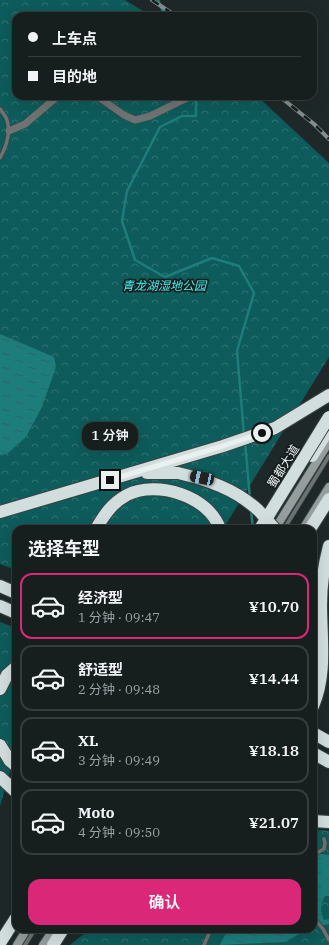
<!DOCTYPE html>
<html lang="zh">
<meta charset="utf-8">
<style>
:root{--surface:#171e1e;--page:#202727;--text:#f1f3f6;--muted:#9ea2a4;--line:#363c3c;--accent:#db2777}
body{margin:0;font-family:"IBM Plex Serif","Noto Sans SC",serif;background:var(--page);color:var(--text);height:100vh;display:flex;flex-direction:column;font-size:15px;white-space:nowrap}
*{box-sizing:border-box;margin:0}
p{font-size:13px;color:var(--muted)}
.icon{flex:none;width:22px;height:22px;fill:none;stroke:currentColor;stroke-width:2;stroke-linecap:round;stroke-linejoin:round}
.map{position:relative;flex:1;overflow:hidden}
.sheet{position:absolute;left:12px;top:525px;width:305px;height:408px;display:flex;flex-direction:column;background:var(--surface);border-radius:12px;box-shadow:0 4px 16px #0002,0 0 0 1px var(--line)}
.sheet>*{flex:none}
.top-card{position:absolute;left:12px;top:12px;width:305px;height:88px;border-radius:12px;box-shadow:0 4px 16px #0002,0 0 0 1px var(--line);display:grid;align-content:center;height:88px;padding:0 16px;background:var(--surface)}
.end{position:absolute;width:18px;height:18px;margin:-9px;border:5px solid #eaf0f0;background:#111;box-shadow:0 0 0 2px #111}
.from{border-radius:50%}
.bubble{position:absolute;height:28px;border-radius:12px;background:var(--surface);box-shadow:0 4px 16px #0002,0 0 0 1px var(--line);font-size:13px;font-weight:600;line-height:28px;text-align:center}
.car{position:absolute;width:12px;height:24px;margin:-12px -6px;border-radius:5px;box-shadow:0 0 3px 1px #0007;background:linear-gradient(#222 24%,#8ab4d8 0 40%,#222 0 76%,#8ab4d8 0 86%,#222 0)}
.top-card b{display:flex;align-items:center;gap:14px;height:38px;font-size:15px}
.top-card b+b{border-top:1px solid var(--line)}
.top-card i{width:10px;height:10px;background:var(--text)}
ul{padding:0;list-style:none}
li{display:flex;align-items:center;gap:12px;height:66px;margin:0 8px 6px;padding:0 8px;border:2px solid var(--line);border-radius:12px}
li div{flex:1}
li b{display:block;font-size:15px}
li em{font-style:normal;font-weight:600}
li.on{border-color:var(--accent)}
li>.icon{width:36px;height:36px;stroke-width:1.5}
h2{padding:0 16px;font-size:18px;line-height:48px}
.cta{display:flex;gap:8px;margin-top:auto;padding:8px 16px}
.cta a{flex:1;height:46px;border-radius:12px;background:var(--accent);color:#fff;font-size:16px;font-weight:600;line-height:46px;text-align:center}
.map>svg:first-child{display:block}
.park{fill:url(#park-crowns)}
.water{fill:url(#water-ripples)}
.lines{fill:none;stroke-linecap:round;stroke-linejoin:round}
.stream{stroke:#1c7d7b;stroke-width:2.5}
.lane-casing{stroke:#3b4444;stroke-width:5}
.street-casing{stroke:#3b4444;stroke-width:8}
.secondary-casing{stroke:#3b4444;stroke-width:10}
.highway-casing{stroke:#3b4444;stroke-width:14}
.lane{stroke:#6d7272;stroke-width:3.5}
.street{stroke:#6d7272;stroke-width:7}
.secondary{stroke:#969d9d;stroke-width:8}
.highway{stroke:#d2dddd;stroke-width:12}
.rail-casing{stroke:#858c8c;stroke-width:4}
.rail{stroke:#161e1e;stroke-width:2.5;stroke-dasharray:8;stroke-linecap:butt}
.highway-bridge-casing{stroke:#3b4444;stroke-width:14;stroke-linecap:butt}
.highway-bridge{stroke:#d2dddd;stroke-width:12}
.route{stroke:#eaf0f0;stroke-width:5}
.labels{text-anchor:middle;dominant-baseline:central;stroke-width:3.5;stroke-linejoin:round;paint-order:stroke}
.park-label{font-size:12px;font-style:italic;fill:#43f0ed;stroke:#161e1e}
.street-label{font-size:12px;fill:#eaf0f0;stroke:#161e1e}
</style>
<div class="map">
<svg width="329" height="945" viewBox="0 0 329 945">
<defs>
<pattern id="park-crowns" width="20" height="18" patternUnits="userSpaceOnUse"><rect width="20" height="18" fill="#0d5b5a"/><path d="M2 6a3 3 0 1 1 6 0M12 15a3 3 0 1 1 6 0" fill="none" stroke="#307372"/></pattern>
<pattern id="water-ripples" width="26" height="14" patternUnits="userSpaceOnUse"><rect width="26" height="14" fill="#1c7d7b"/><path d="M2 4q2-2 4 0t4 0M15 11q2-2 4 0t4 0" fill="none" stroke="#316262"/></pattern>
</defs>
<rect width="100%" height="100%" fill="#1f2828"/>
<g class="park">
<path d="M0,0H125L151,16H16V96H257L329,163V357L223,529H16V570L0,564Z"/>
<path d="M0,622L16,628V751L0,806Z"/>
<path d="M321,830L329,831V945H70L90,929H313V831Z"/>
</g>
<g class="water">
<path d="M0,334L54,357L56,367L42,407L26,437L7,454L0,455Z"/>
<path d="M321,854L329,855V896H325C320,905 320,910 324,920L329,919V924L313,927V855Z"/>
<path d="M228,929H308L285,942L220,945Z"/>
</g>
<g class="lines">
<g class="stream">
<path d="M158,0L165,16"/>
<path d="M195,96L196,101V116H182L160,127L127,191L122,221L135,260L165,277L212,258L239,266L254,293L237,351L244,435"/>
<path d="M245,442L250,499"/>
<path d="M251,510L253,529"/>
<path d="M313,742H319"/>
</g>
<defs>
<g id="lane">
<path d="M0,109C2,112 6,116 7,120C11,133 6,147 0,158"/>
<path d="M284,529L329,456"/>
<path d="M313,855L324,849L325,843L324,839"/>
<path d="M313,917L323,929L329,940"/>
<path d="M25,945L35,929"/>
<path d="M204,945L211,929"/>
</g>
<g id="street">
<path d="M97,96L124,115L135,120L150,116L191,96"/>
<path d="M9,131L25,124L58,96"/>
</g>
<g id="secondary">
<path d="M275,529L329,442"/>
<path d="M303,529L329,487"/>
<path d="M17,945L27,929"/>
<path d="M43,945L54,929"/>
</g>
<g id="highway">
<path d="M312,456L329,429"/>
<path d="M147,473H178"/>
<path d="M0,512L223,446L275,428L329,395"/>
<path d="M96,529C104,515 112,503 127,495C157,480 209,496 220,529"/>
<path d="M310,529L329,499"/>
<path d="M0,586L16,593"/>
<path d="M0,606L16,613"/>
<path d="M0,689L7,675L16,667"/>
<path d="M313,706C327,674 321,638 321,605C321,585 324,565 329,546"/>
<path d="M313,733L329,742"/>
<path d="M0,745L10,761L16,766"/>
<path d="M313,753L329,762"/>
<path d="M0,777L16,792"/>
<path d="M313,821L329,822"/>
<path d="M0,943L16,918"/>
<path d="M53,945L63,929"/>
</g>
</defs>
<use href="#lane" class="lane-casing"/>
<use href="#street" class="street-casing"/>
<use href="#secondary" class="secondary-casing"/>
<use href="#highway" class="highway-casing"/>
<use href="#lane" class="lane"/>
<use href="#street" class="street"/>
<use href="#secondary" class="secondary"/>
<use href="#highway" class="highway"/>
<defs>
<g id="rail">
<path d="M152,0L176,16"/>
<path d="M279,96L314,124L329,139"/>
</g>
</defs>
<use href="#rail" class="rail-casing"/>
<use href="#rail" class="rail"/>
<defs>
<g id="highway-bridge">
<path d="M178,473C208,480 235,489 258,510C264,516 269,523 275,529"/>
<path d="M260,529L329,417"/>
</g>
</defs>
<use href="#highway-bridge" class="highway-bridge-casing"/>
<use href="#highway-bridge" class="highway-bridge"/>
</g>
<g class="lines">
<path class="route" d="M110,480L223,446L262,433"/>
</g>
<g class="labels">
<g class="park-label">
<text x="164" y="285">青龙湖湿地公园</text>
</g>
<g class="street-label">
<text transform="translate(283 466) rotate(-58)">蜀都大道</text>
</g>
</g>
</svg>
<i class="end from" style="left:262px;top:433px"></i>
<i class="end" style="left:110px;top:480px"></i>
<div class="bubble" style="left:82px;top:422px;width:56px">1 分钟</div>
<i class="car" style="left:202px;top:478px;rotate:282deg"></i>
<div class="top-card">
<b><i class="from"></i>上车点</b>
<b><i></i>目的地</b>
</div>
<section class="sheet">
<h2>选择车型</h2>
<ul>
<li class="on"><svg class="icon" aria-label="car" viewBox="0 0 24 24"><path d="M5 17H2v-5l4-1 3-4h7l3 4 3 1v5h-3M9 17h6M6 11h13"/><circle cx="7" cy="17" r="2"/><circle cx="17" cy="17" r="2"/></svg><div><b>经济型</b><p>1 分钟 · 09:47</p></div><em>¥10.70</em></li>
<li><svg class="icon" aria-label="car" viewBox="0 0 24 24"><path d="M5 17H2v-5l4-1 3-4h7l3 4 3 1v5h-3M9 17h6M6 11h13"/><circle cx="7" cy="17" r="2"/><circle cx="17" cy="17" r="2"/></svg><div><b>舒适型</b><p>2 分钟 · 09:48</p></div><em>¥14.44</em></li>
<li><svg class="icon" aria-label="car" viewBox="0 0 24 24"><path d="M5 17H2v-5l4-1 3-4h7l3 4 3 1v5h-3M9 17h6M6 11h13"/><circle cx="7" cy="17" r="2"/><circle cx="17" cy="17" r="2"/></svg><div><b>XL</b><p>3 分钟 · 09:49</p></div><em>¥18.18</em></li>
<li><svg class="icon" aria-label="car" viewBox="0 0 24 24"><path d="M5 17H2v-5l4-1 3-4h7l3 4 3 1v5h-3M9 17h6M6 11h13"/><circle cx="7" cy="17" r="2"/><circle cx="17" cy="17" r="2"/></svg><div><b>Moto</b><p>4 分钟 · 09:50</p></div><em>¥21.07</em></li>
</ul>
<div class="cta"><a>确认</a></div>
</section>
</div>
